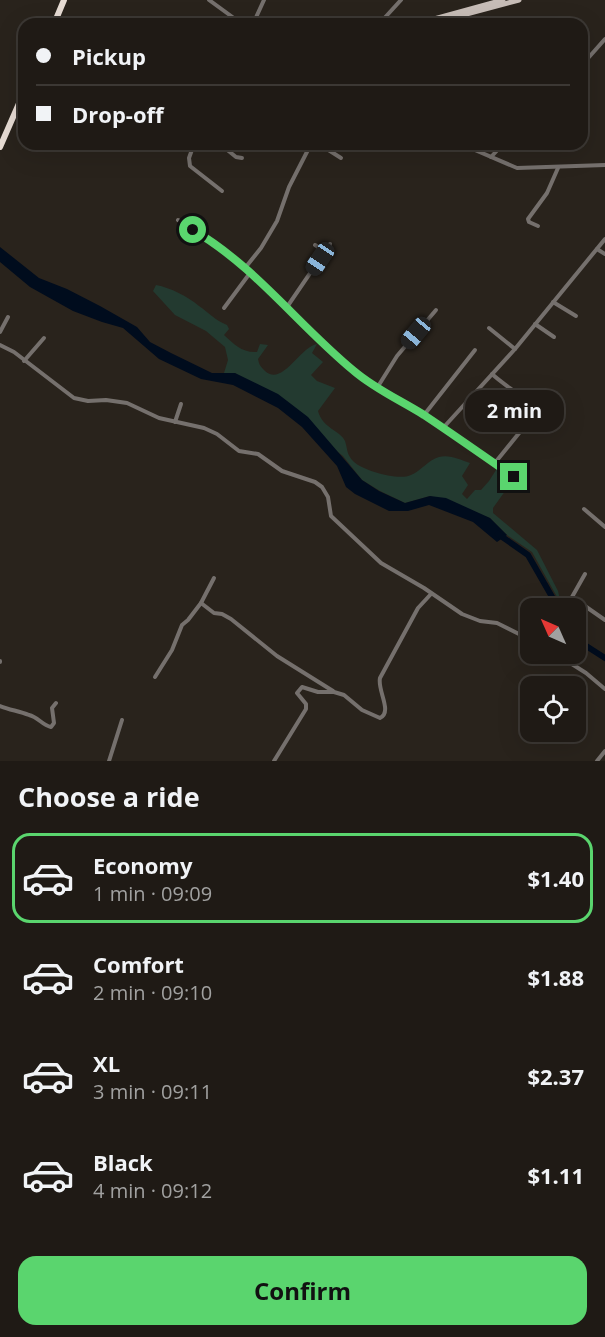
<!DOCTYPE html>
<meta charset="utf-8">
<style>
:root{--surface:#1f1a15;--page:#2c2722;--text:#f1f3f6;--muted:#a1a1a0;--line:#3c3834;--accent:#5ad56e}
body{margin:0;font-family:"Open Sans",sans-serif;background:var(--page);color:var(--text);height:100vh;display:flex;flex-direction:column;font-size:22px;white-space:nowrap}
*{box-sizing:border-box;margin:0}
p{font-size:20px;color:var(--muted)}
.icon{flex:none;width:33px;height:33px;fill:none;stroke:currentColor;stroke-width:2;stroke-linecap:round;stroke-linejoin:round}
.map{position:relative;height:761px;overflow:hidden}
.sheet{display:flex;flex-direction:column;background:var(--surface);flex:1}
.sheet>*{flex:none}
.guide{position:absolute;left:18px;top:18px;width:570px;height:132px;border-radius:18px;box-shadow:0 6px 24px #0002,0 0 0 2px var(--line);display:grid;align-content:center;height:132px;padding:0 18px;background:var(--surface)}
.needle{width:39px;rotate:315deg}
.tools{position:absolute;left:520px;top:598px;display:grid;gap:12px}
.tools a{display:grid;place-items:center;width:66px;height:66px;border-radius:12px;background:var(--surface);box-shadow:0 6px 24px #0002,0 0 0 2px var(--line);font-size:30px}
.end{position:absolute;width:27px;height:27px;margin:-14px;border:8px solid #5ad56e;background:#111;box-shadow:0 0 0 3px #111}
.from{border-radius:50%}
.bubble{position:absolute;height:42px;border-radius:18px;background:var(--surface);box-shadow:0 6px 24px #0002,0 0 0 2px var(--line);font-size:20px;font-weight:700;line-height:42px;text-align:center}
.car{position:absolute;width:18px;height:36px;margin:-18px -9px;border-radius:8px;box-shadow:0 0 4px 2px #0007;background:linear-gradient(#222 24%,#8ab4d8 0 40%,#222 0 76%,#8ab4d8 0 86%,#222 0)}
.guide b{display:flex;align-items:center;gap:21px;height:57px;font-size:22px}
.guide b+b{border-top:2px solid var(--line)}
.guide i{width:15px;height:15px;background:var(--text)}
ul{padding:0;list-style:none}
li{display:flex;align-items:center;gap:18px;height:90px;margin:0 12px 9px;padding:0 6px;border:3px solid transparent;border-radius:18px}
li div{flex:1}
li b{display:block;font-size:22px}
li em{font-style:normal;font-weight:700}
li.current{border-color:var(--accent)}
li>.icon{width:54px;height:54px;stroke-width:1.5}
h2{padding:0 18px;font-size:27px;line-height:72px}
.action{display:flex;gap:12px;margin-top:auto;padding:12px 18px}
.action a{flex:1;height:69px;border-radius:18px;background:var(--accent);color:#111;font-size:24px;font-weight:700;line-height:69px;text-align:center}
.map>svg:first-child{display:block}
.green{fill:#233a30}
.water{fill:#000c1d}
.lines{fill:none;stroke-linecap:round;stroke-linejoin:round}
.river{stroke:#000c1d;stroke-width:6}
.minor{stroke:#75706d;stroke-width:4}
.major{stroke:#c7bdb7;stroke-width:5}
.highway{stroke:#e7dcd4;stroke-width:6}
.route{stroke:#5ad56e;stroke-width:8}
</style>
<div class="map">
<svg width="605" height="761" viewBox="0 0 605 761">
<rect width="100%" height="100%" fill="#29231c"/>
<path class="green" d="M156,285C171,288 187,296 199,306C209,313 215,320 227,325L229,329L224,335C234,344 242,353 257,352L260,344L268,345L258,359C259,365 261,367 265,371C282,387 300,347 317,344L312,353L323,362L311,375L317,381L335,388L318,411C323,429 340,430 345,441C348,450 346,454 354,462C364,471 399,481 411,475C421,471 428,460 439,457C449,454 461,460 470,463L462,476L468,485L462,494L467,499L475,490H481L489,481L498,467L513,480L493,508V513L537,550L558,591L561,604L532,552L507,535L490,518L430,496L405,503L380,491L362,480L343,456L235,373H224L228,360L225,347L206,331L175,315L153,291Z"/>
<path class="water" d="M0,247L39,278L67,289L100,306L137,327L150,342L171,353L212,373H235L278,394L308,417L362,480L379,491L405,503L430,496L446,498L490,518L507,535L497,542L473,522L429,505L408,511H389L355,494L346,487L337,466L302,427L278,408L233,385L201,379L159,359L123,328L102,322L73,311L30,287L0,262Z"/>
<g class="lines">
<g class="river">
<path d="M498,534L528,555L559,609"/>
<path d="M576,636L580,642L605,658"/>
</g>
<g class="minor">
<path d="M209,0L242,24"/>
<path d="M253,24L264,0"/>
<path d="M379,24L401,0"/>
<path d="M582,65L605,39"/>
<path d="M194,144L189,158L190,166L222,191"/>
<path d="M220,144L236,157L242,158"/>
<path d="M319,144L341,158"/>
<path d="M461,144L517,168L605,165"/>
<path d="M491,157L503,144"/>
<path d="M178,220L204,236L245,268L270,290L313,334L363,379L433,421L514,477"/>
<path d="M538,226L529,222L528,219L547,193L558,168"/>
<path d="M315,245L326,252"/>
<path d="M597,249L605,254"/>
<path d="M245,268L261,248L277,221L289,187L311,144"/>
<path d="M553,302L576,316"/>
<path d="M287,307L330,244"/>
<path d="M224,308L250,273"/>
<path d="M535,324L554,337"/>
<path d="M489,328L515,349"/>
<path d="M0,332L8,317"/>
<path d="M0,345L14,352L74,398L88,401L106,400L127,403L159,418L204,428L217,434L239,451L258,454L282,471L315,482L322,487L328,497L331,516L381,563L424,588L462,614L480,621L497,623L531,640"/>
<path d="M24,361L44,338"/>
<path d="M492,374C506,387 530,400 539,415"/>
<path d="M377,388L397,356L436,310"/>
<path d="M424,415L475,350"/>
<path d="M175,422L181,404"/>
<path d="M443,428L515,349L605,239"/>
<path d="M494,464L537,411"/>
<path d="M584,509L605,527"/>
<path d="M585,574L572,597L605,620"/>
<path d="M201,603L214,613L222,614L231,619L277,656L333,691"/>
<path d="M556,654L586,673L605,689"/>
<path d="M0,661V662"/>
<path d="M155,677L172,650L182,625L188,620L201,603L214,578"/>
<path d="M0,706C10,710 19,711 29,715C38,717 42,725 51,727L54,723L52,708L56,703"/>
<path d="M109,761L122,720"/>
<path d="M274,761L306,709V704L297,693L302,687L318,692H334L344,695L362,710L380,718C393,712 377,690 380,678L418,608L431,594"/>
<path d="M597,761L605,751"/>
</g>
<g class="major">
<path d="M416,24L503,0"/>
<path d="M429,24L519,0"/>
</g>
<g class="highway">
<path d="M54,24L64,0"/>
<path d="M0,147L24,92"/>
</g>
</g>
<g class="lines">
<path class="route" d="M193,230C255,266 299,326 354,371C375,389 400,400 424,415C454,435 484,456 514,477"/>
</g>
</svg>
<div class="tools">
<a><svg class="needle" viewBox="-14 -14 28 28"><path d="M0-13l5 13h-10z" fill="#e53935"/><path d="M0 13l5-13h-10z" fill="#a1a1a0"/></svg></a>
<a><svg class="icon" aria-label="locate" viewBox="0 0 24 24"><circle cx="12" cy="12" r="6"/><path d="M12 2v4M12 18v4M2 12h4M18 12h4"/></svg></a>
</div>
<i class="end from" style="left:193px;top:230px"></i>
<i class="end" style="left:514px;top:477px"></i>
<div class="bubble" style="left:465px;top:390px;width:99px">2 min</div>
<i class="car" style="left:320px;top:259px;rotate:214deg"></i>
<i class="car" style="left:416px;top:333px;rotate:220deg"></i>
<div class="guide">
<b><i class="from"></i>Pickup</b>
<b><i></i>Drop-off</b>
</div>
</div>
<section class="sheet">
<h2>Choose a ride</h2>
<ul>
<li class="current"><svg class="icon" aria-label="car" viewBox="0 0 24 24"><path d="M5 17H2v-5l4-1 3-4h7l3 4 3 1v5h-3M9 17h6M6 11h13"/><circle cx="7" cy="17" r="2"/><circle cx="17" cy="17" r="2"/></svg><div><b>Economy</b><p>1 min · 09:09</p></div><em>$1.40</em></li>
<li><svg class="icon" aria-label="car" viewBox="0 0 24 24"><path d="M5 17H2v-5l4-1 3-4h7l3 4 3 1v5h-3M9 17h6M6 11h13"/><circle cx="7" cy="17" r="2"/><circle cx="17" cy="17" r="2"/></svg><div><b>Comfort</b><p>2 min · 09:10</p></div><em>$1.88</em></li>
<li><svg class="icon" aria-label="car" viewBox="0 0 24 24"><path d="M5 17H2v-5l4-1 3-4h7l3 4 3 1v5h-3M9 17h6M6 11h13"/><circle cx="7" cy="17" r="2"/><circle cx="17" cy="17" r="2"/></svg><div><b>XL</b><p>3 min · 09:11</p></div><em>$2.37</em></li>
<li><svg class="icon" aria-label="car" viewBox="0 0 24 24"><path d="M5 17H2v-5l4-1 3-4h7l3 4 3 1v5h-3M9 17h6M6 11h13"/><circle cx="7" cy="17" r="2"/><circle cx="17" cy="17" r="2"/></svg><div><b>Black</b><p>4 min · 09:12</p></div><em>$1.11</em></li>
</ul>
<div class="action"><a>Confirm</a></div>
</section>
